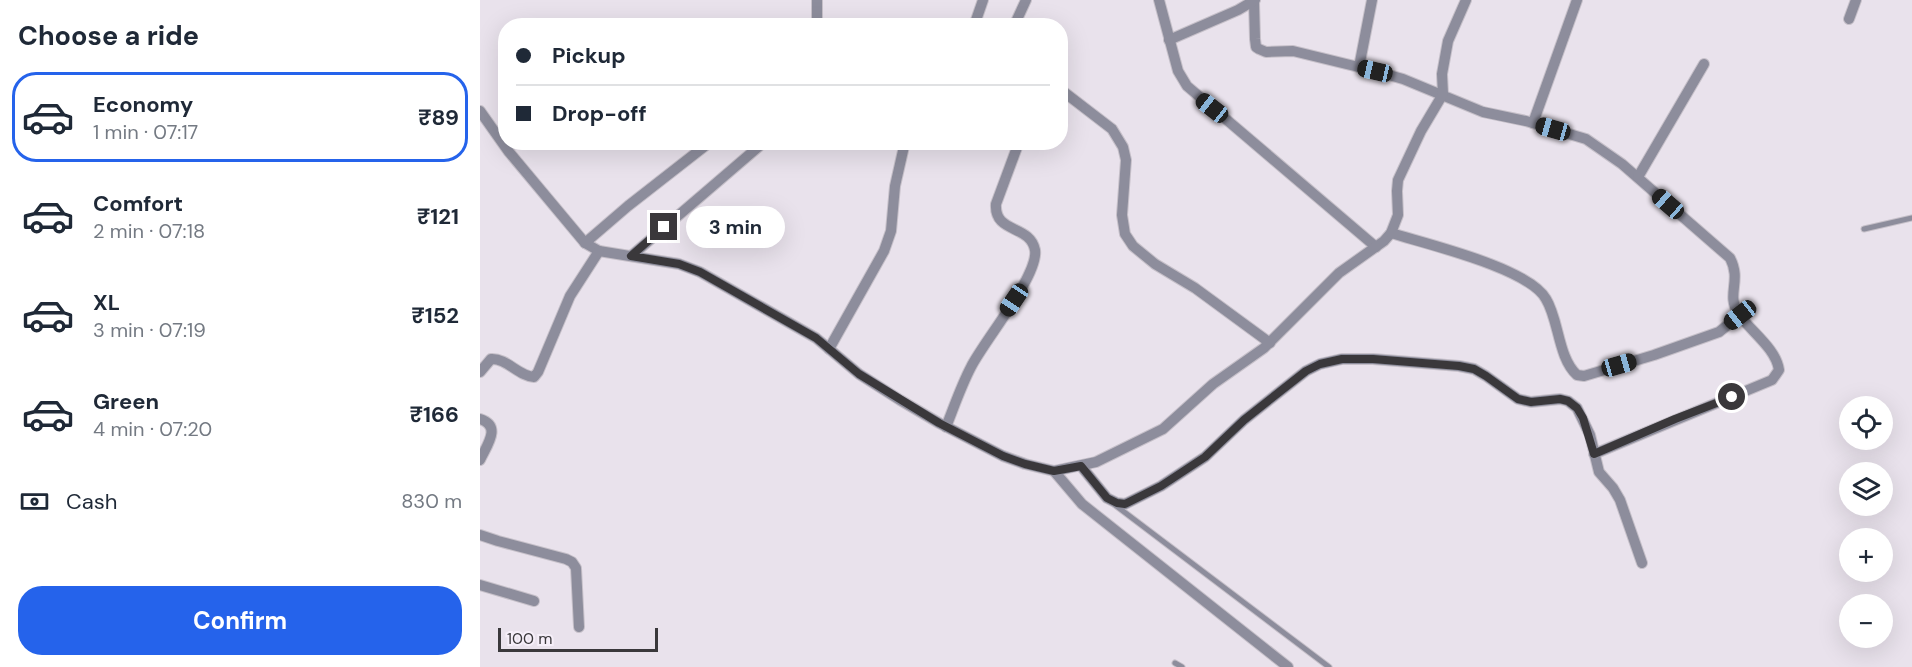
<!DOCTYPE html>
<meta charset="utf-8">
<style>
:root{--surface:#fff;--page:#f6f6f7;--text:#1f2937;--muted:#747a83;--line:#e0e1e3;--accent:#2563eb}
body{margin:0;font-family:"DM Sans",sans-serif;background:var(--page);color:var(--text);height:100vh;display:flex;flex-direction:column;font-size:22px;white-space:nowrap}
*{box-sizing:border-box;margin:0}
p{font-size:20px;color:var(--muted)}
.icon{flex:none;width:33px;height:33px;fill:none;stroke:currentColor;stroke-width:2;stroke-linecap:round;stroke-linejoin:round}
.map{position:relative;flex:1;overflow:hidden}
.side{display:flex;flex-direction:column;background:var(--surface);width:480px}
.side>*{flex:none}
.hud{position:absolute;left:18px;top:18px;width:570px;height:132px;border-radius:24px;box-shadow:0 6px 24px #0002;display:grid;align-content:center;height:132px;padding:0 18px;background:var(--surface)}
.controls{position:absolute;left:1359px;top:396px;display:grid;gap:12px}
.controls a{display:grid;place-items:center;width:54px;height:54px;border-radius:50%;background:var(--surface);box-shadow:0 6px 24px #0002;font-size:30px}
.scale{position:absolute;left:18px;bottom:15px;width:160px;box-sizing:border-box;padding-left:6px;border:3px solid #3a383b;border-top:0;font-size:16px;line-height:21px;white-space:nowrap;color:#3a383b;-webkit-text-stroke:4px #f6eff9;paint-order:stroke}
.end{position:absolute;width:27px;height:27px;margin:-14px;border:8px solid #3a383b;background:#fff;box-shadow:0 0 0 3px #fff}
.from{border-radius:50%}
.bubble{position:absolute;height:42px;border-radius:21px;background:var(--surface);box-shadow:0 6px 24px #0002;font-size:20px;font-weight:700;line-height:42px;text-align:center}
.car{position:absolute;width:18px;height:36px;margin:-18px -9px;border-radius:8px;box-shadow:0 0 4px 2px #0007;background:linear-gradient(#222 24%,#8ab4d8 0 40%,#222 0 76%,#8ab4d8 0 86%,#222 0)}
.hud b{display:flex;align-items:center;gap:21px;height:57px;font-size:22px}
.hud b+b{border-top:2px solid var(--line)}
.hud i{width:15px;height:15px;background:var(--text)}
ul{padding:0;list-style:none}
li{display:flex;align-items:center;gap:18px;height:90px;margin:0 12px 9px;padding:0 6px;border:3px solid transparent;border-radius:24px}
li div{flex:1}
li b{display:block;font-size:22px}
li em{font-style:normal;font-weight:700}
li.active{border-color:var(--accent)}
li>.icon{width:54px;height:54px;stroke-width:1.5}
h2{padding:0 18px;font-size:27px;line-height:72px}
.pay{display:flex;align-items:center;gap:15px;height:66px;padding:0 18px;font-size:22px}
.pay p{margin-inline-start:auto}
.cta{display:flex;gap:12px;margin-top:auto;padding:12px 18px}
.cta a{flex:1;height:69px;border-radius:24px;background:var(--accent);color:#fff;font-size:24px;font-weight:700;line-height:69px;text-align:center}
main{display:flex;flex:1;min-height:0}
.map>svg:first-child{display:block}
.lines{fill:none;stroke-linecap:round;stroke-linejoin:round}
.lane-casing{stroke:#c6c0c9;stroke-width:7}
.street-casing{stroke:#c6c0c9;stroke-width:12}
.lane{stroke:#8d8d9c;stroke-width:5}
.street{stroke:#8d8d9c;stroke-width:10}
.route{stroke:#3a383b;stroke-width:8}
</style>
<main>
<section class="side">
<h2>Choose a ride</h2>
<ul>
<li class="active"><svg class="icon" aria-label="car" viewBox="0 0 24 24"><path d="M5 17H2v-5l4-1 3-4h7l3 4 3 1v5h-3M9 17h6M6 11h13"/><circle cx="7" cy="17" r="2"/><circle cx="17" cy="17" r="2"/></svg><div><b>Economy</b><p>1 min · 07:17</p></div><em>₹89</em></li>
<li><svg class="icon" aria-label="car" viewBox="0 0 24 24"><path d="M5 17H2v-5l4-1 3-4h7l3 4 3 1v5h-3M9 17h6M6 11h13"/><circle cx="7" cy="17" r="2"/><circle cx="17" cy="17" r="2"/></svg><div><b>Comfort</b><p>2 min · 07:18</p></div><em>₹121</em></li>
<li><svg class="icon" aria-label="car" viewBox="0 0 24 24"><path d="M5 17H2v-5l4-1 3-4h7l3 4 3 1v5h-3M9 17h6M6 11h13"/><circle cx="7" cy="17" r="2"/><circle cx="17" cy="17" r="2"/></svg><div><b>XL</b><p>3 min · 07:19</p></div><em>₹152</em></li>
<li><svg class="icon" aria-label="car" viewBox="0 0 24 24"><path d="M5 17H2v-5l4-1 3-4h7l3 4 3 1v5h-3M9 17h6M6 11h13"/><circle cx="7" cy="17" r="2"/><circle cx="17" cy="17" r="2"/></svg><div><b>Green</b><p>4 min · 07:20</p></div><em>₹166</em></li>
</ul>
<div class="pay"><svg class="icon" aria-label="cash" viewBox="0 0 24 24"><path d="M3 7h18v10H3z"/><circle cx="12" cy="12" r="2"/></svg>Cash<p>830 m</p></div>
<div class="cta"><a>Confirm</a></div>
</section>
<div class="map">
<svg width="1432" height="667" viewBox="0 0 1432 667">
<rect width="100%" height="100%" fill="#e9e2ec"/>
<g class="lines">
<defs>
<g id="lane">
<path d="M1384,229L1432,218"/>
<path d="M635,505L849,667"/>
<path d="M695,663L702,667"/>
</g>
<g id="street">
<path d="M679,0L698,71L707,86L896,247"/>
<path d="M774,2L775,39L776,47L779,49L786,52L813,51L895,71L923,79L1003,112L1046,121L1106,139L1142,164L1250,258C1262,281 1246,294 1258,313C1270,331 1296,348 1299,370L1292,380L1114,454"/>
<path d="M1369,19L1376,0"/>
<path d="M337,26V0"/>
<path d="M494,26L503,0"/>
<path d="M534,26L546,0"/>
<path d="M689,40L758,10L775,0"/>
<path d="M879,67L892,0"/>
<path d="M580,89L632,129L643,147L646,160L642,215L645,234L653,246L675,264L715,288L790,343"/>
<path d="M0,111L29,152L105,243L119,251L199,264L220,272L336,338L379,374L420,400L459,423L523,456L545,464L574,471L616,462L683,429L733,384L784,348L859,273L904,241L911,233L918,215L917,191L918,180L941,131L963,94L962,74L968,41L986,0"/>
<path d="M1053,123L1097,0"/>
<path d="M1158,177L1224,64"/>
<path d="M911,233C946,244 1049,268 1066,299C1079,320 1078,358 1097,375L1104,376L1174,355L1239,332L1260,315"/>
<path d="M105,243L148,206L230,142"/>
<path d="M151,256L284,142"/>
<path d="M349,349L404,251L411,231L415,186L425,142"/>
<path d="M0,372L11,359C27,358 38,376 54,377L58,372L90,296L119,251"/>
<path d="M0,419C22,426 7,445 0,460"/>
<path d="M466,427C474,407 481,386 491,367C504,341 559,275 555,250C550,224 514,234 516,204L539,142"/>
<path d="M601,466L627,498L637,503L645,504L681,486L725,457L764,420L826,371L840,364L862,359H893L979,366L994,369L1006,376L1038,399L1051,402L1080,399L1088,401L1097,408L1110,435L1119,472L1133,488L1140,500L1162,563"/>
<path d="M574,471L602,504L808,667"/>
<path d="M0,535L18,541L86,559L92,562L96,568L99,627"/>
<path d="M0,585L54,601"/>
</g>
</defs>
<use href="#lane" class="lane-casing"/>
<use href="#street" class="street-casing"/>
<use href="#lane" class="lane"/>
<use href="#street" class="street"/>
</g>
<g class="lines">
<path class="route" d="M184,227L151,256L199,264L220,272L336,338L379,374L459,423L523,456L545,464L574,471L601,466L627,498L637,503L645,504L681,486L725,457L764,420L826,371L840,364L862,359H893L979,366L994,369L1006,376L1038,399L1051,402L1080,399L1088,401L1097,408L1103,418L1114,454L1195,419L1252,397"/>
</g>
</svg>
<div class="controls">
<a><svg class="icon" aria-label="locate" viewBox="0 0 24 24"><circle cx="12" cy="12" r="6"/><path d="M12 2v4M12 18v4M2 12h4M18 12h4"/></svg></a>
<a><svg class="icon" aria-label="layers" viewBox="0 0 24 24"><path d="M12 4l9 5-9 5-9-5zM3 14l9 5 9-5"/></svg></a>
<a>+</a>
<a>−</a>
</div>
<div class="scale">100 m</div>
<i class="end from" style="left:1252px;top:397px"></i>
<i class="end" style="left:184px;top:227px"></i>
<div class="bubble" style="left:206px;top:206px;width:99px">3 min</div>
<i class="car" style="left:895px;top:71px;rotate:283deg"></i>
<i class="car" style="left:732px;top:108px;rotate:308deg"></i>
<i class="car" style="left:1073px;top:129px;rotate:286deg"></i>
<i class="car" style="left:1188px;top:204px;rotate:311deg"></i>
<i class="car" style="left:534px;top:300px;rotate:214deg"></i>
<i class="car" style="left:1260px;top:315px;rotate:232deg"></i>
<i class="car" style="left:1139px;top:365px;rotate:74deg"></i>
<div class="hud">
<b><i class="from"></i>Pickup</b>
<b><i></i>Drop-off</b>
</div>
</div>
</main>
